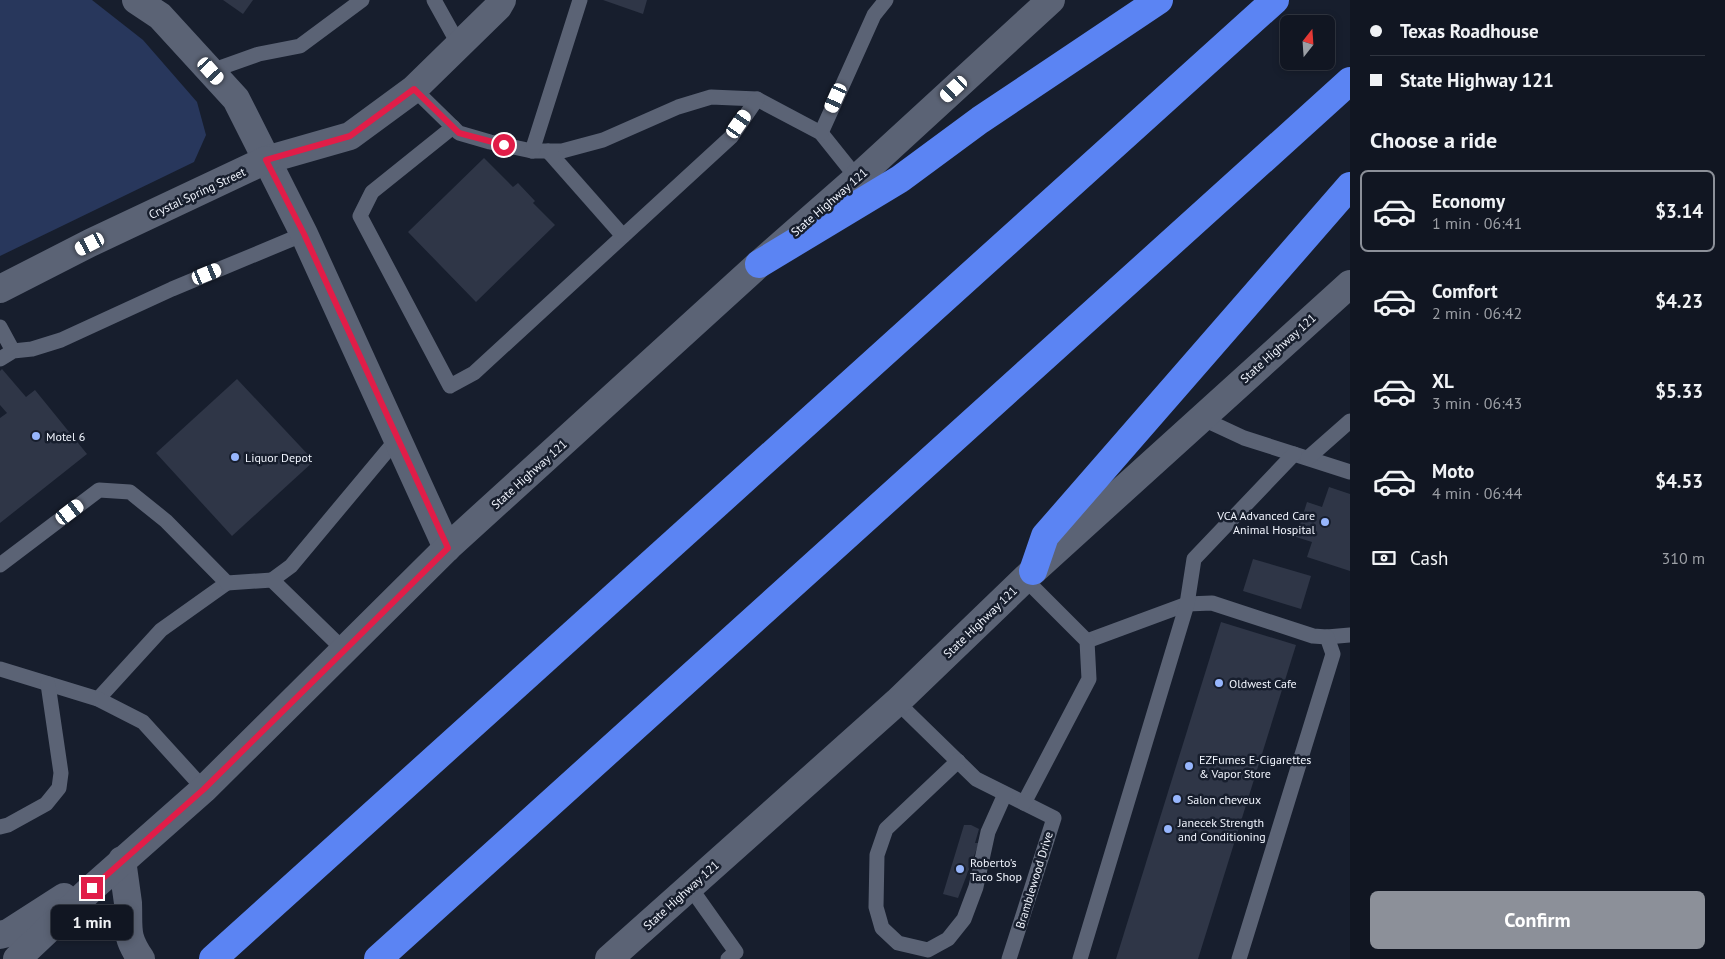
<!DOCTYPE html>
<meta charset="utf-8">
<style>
:root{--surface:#111622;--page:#1a1f2a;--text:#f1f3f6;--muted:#9c9fa5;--line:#303540;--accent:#8c9099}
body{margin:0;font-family:"PT Sans",sans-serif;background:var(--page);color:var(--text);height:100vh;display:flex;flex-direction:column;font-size:19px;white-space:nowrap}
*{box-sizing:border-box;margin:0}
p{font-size:16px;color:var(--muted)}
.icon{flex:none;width:28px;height:28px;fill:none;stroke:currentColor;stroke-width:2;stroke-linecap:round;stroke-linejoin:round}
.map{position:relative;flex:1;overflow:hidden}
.side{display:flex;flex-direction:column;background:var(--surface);width:375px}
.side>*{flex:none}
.top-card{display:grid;align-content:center;height:110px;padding:0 20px;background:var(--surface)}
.needle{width:32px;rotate:17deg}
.tools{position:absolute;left:1280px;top:15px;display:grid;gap:10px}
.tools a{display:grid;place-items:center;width:55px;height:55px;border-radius:8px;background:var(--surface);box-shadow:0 2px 8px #0003,0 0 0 1px var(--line);font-size:25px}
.end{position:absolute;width:22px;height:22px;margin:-11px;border:6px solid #e11d48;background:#fff;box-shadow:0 0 0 2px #fff}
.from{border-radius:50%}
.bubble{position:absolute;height:35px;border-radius:8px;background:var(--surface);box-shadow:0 2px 8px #0003,0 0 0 1px var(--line);font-size:16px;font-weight:600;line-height:35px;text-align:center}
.car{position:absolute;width:15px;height:30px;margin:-15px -8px;border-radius:6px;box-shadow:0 0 4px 1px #0007;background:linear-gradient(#fff 24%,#345 0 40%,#fff 0 76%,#345 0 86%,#fff 0)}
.top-card b{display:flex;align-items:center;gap:18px;height:48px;font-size:19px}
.top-card b+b{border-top:1px solid var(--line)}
.top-card i{width:12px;height:12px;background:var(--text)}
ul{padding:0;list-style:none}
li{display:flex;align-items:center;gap:15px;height:82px;margin:0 10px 8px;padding:0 10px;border:2px solid transparent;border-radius:8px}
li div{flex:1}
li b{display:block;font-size:19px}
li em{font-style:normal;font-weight:600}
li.on{border-color:var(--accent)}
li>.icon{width:45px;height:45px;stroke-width:1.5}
h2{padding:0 20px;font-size:22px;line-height:60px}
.pay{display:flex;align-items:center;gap:12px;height:55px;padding:0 20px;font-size:19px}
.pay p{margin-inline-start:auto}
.action{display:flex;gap:10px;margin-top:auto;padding:10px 20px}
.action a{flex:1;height:58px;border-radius:8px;background:var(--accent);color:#fff;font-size:20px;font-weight:600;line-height:58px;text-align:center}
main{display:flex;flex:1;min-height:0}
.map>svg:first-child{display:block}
.green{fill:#28375c}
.building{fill:#2f3647}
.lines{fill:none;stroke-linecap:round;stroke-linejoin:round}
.service{stroke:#5b6375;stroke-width:15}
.minor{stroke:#5b6375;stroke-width:28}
.tertiary{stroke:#5b6375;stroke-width:28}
.secondary{stroke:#5b6375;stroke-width:28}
.motorway{stroke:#5b84f3;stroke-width:28}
.route{stroke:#e11d48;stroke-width:6}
.poi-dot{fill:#97b6fd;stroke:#171e2d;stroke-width:2}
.labels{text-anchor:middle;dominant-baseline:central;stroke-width:5;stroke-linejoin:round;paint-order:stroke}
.street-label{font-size:12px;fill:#f0f4fd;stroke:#171e2d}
.poi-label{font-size:12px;fill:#f0f4fd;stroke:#171e2d;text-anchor:start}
</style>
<main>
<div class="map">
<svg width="1350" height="959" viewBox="0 0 1350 959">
<rect width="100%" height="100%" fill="#171e2d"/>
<path class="green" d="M0,0H92L143,40L197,102L206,135L194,162L0,256Z"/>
<g class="building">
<path d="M223,0H253L243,14Z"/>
<path d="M603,0H647L643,14Z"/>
<path d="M484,158L513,187L518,183L535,201L533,203L555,225L476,302L408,232Z"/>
<path d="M2,369L26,397L35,390L87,454L0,523V418L7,413L0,405V371Z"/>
<path d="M237,379L314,461L232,536L156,453Z"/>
<path d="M1329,487L1350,494V571L1307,557L1312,542L1296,537L1307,502L1322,507Z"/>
<path d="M1253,559L1311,576L1301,609L1243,591Z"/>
<path d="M1221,622L1296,645L1198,959H1116Z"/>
<path d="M964,825H971L979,829L975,843H979L958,898L943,894Z"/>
</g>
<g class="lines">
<g class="service">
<path d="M434,0L459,45"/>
<path d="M211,71L259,54L300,46L362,0"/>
<path d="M414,89L459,133L490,142L532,151H562L603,140L678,107L711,97L757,99L821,133L857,178"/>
<path d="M453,127L372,192L360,216L450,386L474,373L731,137L757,99"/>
<path d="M821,133L874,15L886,0"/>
<path d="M532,151L580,0"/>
<path d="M548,151L623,236"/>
<path d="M0,327L13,351"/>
<path d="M0,359L13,351L32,349L61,340L172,289L304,234"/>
<path d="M1201,418L1244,438L1350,472"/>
<path d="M1308,458L1350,421"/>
<path d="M0,565L99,490L130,492L166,521L227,583L161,630L98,699"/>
<path d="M227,583L272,580"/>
<path d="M1327,637L1350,635"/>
<path d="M1087,641L1187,604L1212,603L1313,636L1327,637L1333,654L1239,959"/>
<path d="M344,650L272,580L291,566L397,439"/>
<path d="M0,669L98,699L143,722L204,789"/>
<path d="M897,702L976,779L1054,818L1009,959"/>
<path d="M958,761L886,829L877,855L876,907L882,928L898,943L928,950L948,939L964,919L976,887L988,832L1005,794"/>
<path d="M1024,803L1089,679L1087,641L1025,579"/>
<path d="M0,827L8,825L46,804L59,788L61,773L48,684"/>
<path d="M690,887L736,952L728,959"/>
<path d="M1080,959L1187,604L1194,559L1294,454"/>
</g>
<g class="minor">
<path d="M136,0L160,16L236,99L304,234L447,548"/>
<path d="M266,160L350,136L414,89L498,7L502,0"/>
</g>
<path class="tertiary" d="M0,289L90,243L266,160"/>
<g class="secondary">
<path d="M122,860C124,875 126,889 128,903C129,929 125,936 141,959"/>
<path d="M0,935L8,933L64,897"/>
<path d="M17,959L92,888L204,789L447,548L759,264L857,178L1051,0"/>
<path d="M609,959L897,702L1033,571L1350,284"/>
</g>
<g class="motorway">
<path d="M759,264L900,179L980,120L1159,0"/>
<path d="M1033,571L1045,536L1350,186"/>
<path d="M213,959L1275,0"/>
<path d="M378,959L1350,81"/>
</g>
</g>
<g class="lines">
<path class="route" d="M92,888L204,789L448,548L304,234L266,160L350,136L414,89L459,133L504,145"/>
</g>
<g class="poi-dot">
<circle cx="36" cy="436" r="5"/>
<circle cx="235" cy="457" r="5"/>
<circle cx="1325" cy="522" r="5"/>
<circle cx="1219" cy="683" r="5"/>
<circle cx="1189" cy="766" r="5"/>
<circle cx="1177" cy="799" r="5"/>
<circle cx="1168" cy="829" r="5"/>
<circle cx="960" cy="869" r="5"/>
</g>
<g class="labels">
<g class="street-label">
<text transform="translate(197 193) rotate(-25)">Crystal Spring Street</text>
<text transform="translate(829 202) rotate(-41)">State Highway 121</text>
<text transform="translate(1278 348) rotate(-42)">State Highway 121</text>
<text transform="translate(529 474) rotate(-42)">State Highway 121</text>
<text transform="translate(980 622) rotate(-44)">State Highway 121</text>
<text transform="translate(1034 880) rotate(-73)">Bramblewood Drive</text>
<text transform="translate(681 895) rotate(-42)">State Highway 121</text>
</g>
<g class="poi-label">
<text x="46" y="436">Motel 6</text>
<text x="245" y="457">Liquor Depot</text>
<text x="1315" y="515" text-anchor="end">VCA Advanced Care<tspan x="1315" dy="14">Animal Hospital</tspan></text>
<text x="1229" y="683">Oldwest Cafe</text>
<text x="1199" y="759">EZFumes E-Cigarettes<tspan x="1199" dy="14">&amp; Vapor Store</tspan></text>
<text x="1187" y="799">Salon cheveux</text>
<text x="1178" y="822">Janecek Strength<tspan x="1178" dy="14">and Conditioning</tspan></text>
<text x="970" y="862">Roberto's<tspan x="970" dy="14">Taco Shop</tspan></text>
</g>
</g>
</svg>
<div class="tools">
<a><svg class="needle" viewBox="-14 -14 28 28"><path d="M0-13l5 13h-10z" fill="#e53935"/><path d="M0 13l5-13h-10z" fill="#9c9fa5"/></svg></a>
</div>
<i class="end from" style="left:504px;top:145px"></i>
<i class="end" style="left:92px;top:888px"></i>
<div class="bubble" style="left:51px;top:905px;width:82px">1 min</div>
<i class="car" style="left:211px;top:71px;rotate:138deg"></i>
<i class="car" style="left:954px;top:89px;rotate:227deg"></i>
<i class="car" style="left:836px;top:98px;rotate:204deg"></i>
<i class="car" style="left:739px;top:124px;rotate:35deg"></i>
<i class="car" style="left:90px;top:244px;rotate:243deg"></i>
<i class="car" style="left:207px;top:274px;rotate:68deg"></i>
<i class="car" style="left:70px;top:512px;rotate:53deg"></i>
</div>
<section class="side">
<div class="top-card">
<b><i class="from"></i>Texas Roadhouse</b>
<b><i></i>State Highway 121</b>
</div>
<h2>Choose a ride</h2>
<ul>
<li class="on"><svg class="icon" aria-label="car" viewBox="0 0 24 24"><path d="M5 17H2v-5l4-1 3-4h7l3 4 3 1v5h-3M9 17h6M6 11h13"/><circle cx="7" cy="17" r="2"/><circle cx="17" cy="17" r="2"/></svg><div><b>Economy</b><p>1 min · 06:41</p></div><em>$3.14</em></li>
<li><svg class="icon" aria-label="car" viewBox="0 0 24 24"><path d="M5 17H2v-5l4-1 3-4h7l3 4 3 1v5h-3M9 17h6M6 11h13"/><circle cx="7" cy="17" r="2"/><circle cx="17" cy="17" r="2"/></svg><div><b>Comfort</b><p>2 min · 06:42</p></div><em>$4.23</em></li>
<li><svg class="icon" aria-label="car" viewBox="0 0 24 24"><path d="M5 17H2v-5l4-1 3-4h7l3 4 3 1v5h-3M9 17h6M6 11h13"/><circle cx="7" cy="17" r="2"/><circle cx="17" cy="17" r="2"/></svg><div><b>XL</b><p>3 min · 06:43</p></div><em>$5.33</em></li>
<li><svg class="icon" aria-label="car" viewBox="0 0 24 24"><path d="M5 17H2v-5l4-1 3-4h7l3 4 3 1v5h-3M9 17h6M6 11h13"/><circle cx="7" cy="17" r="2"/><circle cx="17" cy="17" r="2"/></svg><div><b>Moto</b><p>4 min · 06:44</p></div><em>$4.53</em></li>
</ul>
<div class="pay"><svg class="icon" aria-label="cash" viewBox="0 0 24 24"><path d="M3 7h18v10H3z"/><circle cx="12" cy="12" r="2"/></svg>Cash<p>310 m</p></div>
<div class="action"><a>Confirm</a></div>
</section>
</main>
